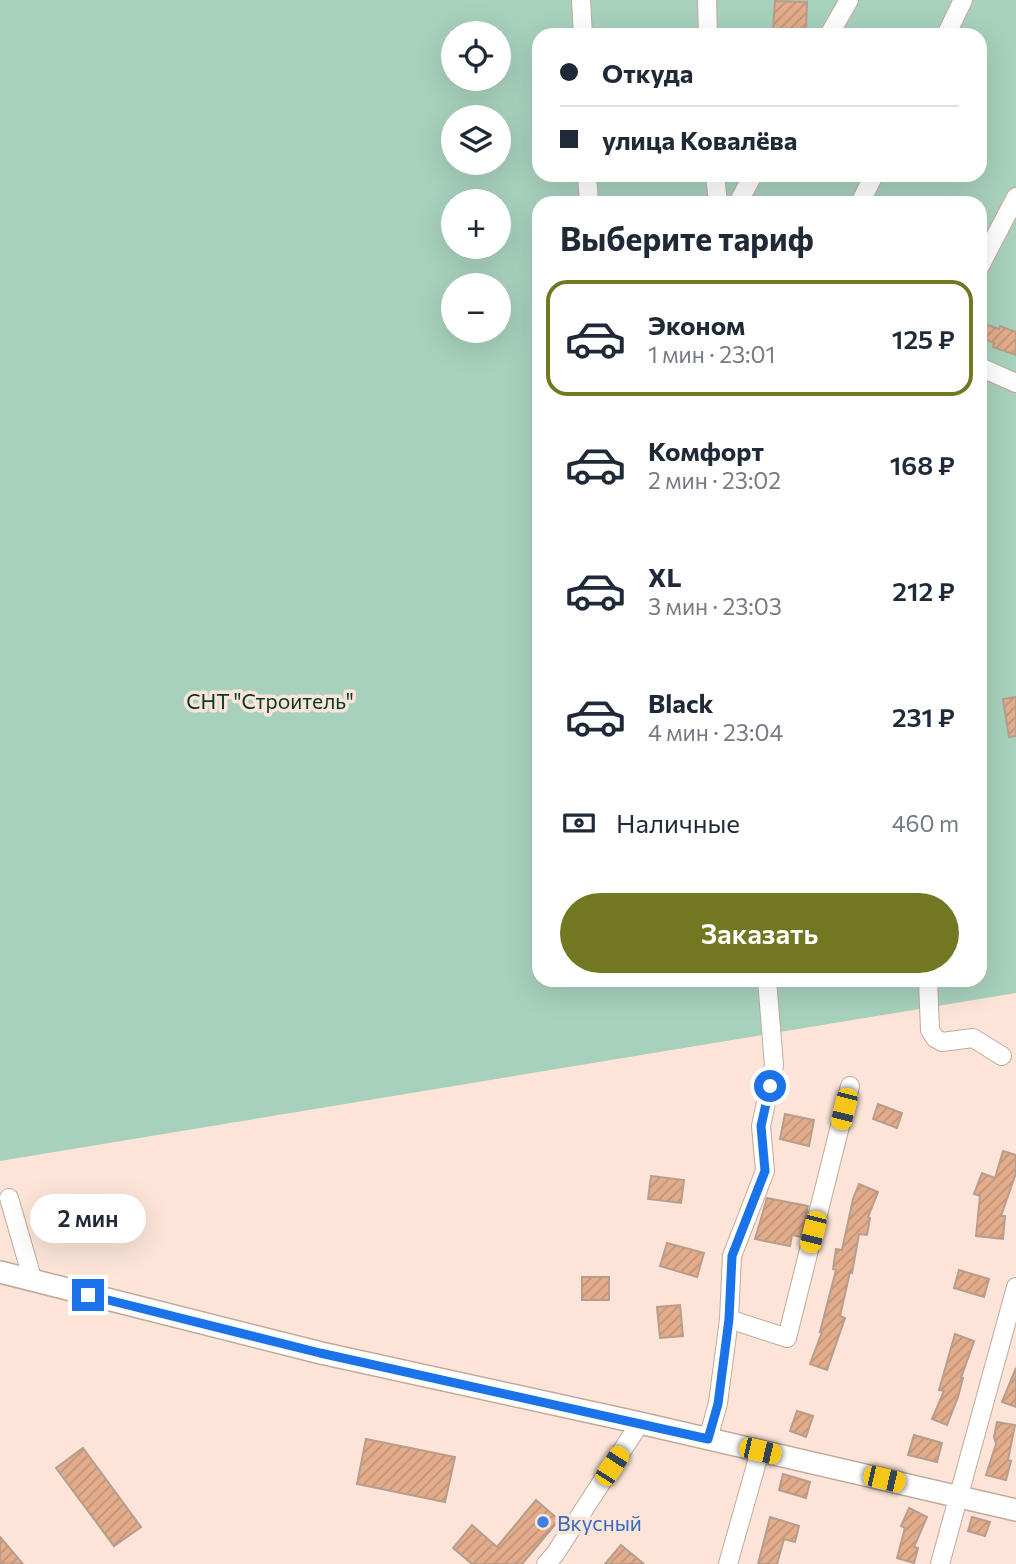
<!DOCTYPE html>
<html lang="ru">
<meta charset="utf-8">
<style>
:root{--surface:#fff;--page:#f6f6f7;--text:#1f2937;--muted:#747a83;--line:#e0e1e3;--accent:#727821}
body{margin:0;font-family:Commissioner,sans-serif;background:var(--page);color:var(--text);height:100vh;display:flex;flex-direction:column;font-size:26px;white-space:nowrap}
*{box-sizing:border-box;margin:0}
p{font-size:23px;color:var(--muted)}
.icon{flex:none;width:38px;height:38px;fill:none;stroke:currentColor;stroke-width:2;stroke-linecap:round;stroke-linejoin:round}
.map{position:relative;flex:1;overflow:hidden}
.drawer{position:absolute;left:532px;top:196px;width:455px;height:791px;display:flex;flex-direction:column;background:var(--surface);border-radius:21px;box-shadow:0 7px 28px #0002}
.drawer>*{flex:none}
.top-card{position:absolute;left:532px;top:28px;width:455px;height:154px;border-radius:21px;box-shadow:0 7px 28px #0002;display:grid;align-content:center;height:154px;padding:0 28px;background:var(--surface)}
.fabs{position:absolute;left:441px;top:21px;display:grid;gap:14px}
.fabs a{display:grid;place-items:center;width:70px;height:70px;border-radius:50%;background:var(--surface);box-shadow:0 7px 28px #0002;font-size:35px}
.end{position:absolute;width:32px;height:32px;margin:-16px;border:9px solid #1a73e8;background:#fff;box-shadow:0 0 0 4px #fff}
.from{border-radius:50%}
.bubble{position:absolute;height:49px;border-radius:24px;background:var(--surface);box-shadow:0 7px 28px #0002;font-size:23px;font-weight:600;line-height:49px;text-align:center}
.car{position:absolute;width:21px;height:42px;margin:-21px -10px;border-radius:9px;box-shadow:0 0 5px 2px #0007;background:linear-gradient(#f5c518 24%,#345 0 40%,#f5c518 0 76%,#345 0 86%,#f5c518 0)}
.top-card b{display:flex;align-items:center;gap:24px;height:66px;font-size:26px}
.top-card b+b{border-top:2px solid var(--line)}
.top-card i{width:18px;height:18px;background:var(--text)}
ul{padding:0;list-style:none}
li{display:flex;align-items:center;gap:21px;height:116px;margin:0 14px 10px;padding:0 14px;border:4px solid transparent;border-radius:21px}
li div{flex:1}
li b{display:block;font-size:26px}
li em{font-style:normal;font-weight:600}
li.selected{border-color:var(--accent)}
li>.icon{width:63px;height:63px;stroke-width:1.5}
h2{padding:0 28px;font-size:32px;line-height:84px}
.pay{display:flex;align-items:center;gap:18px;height:77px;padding:0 28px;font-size:26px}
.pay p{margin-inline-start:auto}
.button{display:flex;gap:14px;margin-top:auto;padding:14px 28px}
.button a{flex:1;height:80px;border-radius:42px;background:var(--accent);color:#fff;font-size:28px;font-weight:600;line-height:80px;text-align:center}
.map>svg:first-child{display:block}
.green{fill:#a7d1bd;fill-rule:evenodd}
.building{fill:url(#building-hatch);stroke:#b79d8e;stroke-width:2}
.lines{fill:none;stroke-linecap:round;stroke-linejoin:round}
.minor-casing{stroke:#c3a999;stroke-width:20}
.tertiary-casing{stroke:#c3a999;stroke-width:24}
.minor{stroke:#fff;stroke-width:18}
.tertiary{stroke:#fff;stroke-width:21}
.route{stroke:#1a73e8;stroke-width:9}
.shop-dot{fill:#3f7fe0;stroke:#fce5d8;stroke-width:2.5}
.labels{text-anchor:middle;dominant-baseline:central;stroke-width:7;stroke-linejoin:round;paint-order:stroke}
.park-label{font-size:21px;fill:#013b28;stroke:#fce5d8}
.shop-label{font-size:21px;fill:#366cbe;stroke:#fce5d8;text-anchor:start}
</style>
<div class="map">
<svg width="1016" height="1564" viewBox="0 0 1016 1564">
<defs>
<pattern id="building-hatch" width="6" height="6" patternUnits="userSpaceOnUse" patternTransform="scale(1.75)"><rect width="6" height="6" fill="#e3ac8b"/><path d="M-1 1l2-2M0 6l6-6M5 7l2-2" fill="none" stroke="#c29377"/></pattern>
</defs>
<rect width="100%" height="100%" fill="#fce5d8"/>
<path class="green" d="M0,0H1016V993L0,1161ZM453,33H499V79H453ZM539,35H980V175H539ZM453,117H499V163H453ZM453,201H499V247H453ZM539,203H980V980H539ZM453,285H499V331H453Z"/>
<g class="building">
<path d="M775,1L807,2L806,31L773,29Z"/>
<path d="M980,322L999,329L1000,326L1016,332V355L993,347L994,343L980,337Z"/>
<path d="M1016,697V736L1009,737L1003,699Z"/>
<path d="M878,1104L902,1113L897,1128L873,1119Z"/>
<path d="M785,1114L814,1120L809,1146L780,1139Z"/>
<path d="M1003,1151L1016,1155V1173L1001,1216H1005L1003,1239L976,1236L980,1196L974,1194L982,1173L995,1178Z"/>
<path d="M651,1176L684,1180L681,1203L648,1199Z"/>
<path d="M859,1184L878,1192L868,1217L870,1218L867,1235L859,1234L852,1273L850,1272L840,1316L845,1318L827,1370L810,1364L822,1332H820L836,1270L833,1269L836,1249L842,1250L853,1199Z"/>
<path d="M767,1198L808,1206L801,1237L792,1235L790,1246L755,1239Z"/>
<path d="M667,1243L704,1253L697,1277L660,1266Z"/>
<path d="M959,1270L989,1279L984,1297L954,1288Z"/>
<rect x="582" y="1277" width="27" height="23"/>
<path d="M680,1305L683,1336L660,1338L657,1307Z"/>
<path d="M955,1334L974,1341L961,1378H963L958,1397L947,1425L932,1419L944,1391L939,1390Z"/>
<path d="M1016,1368V1407L1002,1402Z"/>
<path d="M797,1411L813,1416L806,1437L790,1431Z"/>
<path d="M997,1422L1015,1425L1008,1460L1011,1461L1006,1480L986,1475L996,1444L994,1437Z"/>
<path d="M914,1435L942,1443L937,1462L908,1455Z"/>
<path d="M366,1439L455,1457L445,1502L357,1484Z"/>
<path d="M83,1448L141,1527L114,1546L56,1468Z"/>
<path d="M783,1474L810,1482L806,1498L779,1490Z"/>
<path d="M536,1500L559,1520L522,1564H472L453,1548L472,1525L497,1547Z"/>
<path d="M909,1508L927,1517L914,1547L918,1548L914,1563L897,1558L905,1528L901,1526Z"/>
<path d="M770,1517L799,1526L795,1542L784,1539L777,1564H758Z"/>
<path d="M972,1517L990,1522L985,1536L968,1531Z"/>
<path d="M0,1537L23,1564H0Z"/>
<path d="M621,1545L644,1564H605Z"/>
</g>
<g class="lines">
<defs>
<g id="minor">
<path d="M581,0L583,35"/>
<path d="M707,0L708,35"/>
<path d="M829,35L849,0"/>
<path d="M946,35L963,0"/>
<path d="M587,175L589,203"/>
<path d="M715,175L718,203"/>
<path d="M738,203L753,175"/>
<path d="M860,203L874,175"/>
<path d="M980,266L1016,197"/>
<path d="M980,367L1016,383"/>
<path d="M928,980L930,1030L935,1038L942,1042L973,1038L1002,1056"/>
<path d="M9,1198L33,1281"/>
<path d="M729,1319L732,1256L765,1171L761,1126L774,1065L767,980"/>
<path d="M708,1439L718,1403L729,1319L787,1338L850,1086"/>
<path d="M546,1564L555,1554L640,1423"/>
<path d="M728,1564L760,1451"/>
<path d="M940,1564L1016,1287"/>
</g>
<path id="tertiary" d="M0,1272L321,1353L640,1423L1016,1510"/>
</defs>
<use href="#minor" class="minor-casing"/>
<use href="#tertiary" class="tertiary-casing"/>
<use href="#minor" class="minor"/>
<use href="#tertiary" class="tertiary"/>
</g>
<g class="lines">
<path class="route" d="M88,1295L320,1353L708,1439L718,1404L729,1319L732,1256L765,1171L761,1126L770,1086"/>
</g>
<circle class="shop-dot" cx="543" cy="1522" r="7"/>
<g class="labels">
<g class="park-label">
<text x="270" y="700">СНТ "Строитель"</text>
</g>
<g class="shop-label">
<text x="557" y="1522">Вкусный</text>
</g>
</g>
</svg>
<div class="fabs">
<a><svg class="icon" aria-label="locate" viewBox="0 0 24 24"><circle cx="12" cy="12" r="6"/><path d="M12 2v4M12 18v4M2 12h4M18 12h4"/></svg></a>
<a><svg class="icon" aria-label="layers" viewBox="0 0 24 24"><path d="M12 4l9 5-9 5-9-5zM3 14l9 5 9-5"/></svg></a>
<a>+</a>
<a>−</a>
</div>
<i class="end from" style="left:770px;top:1086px"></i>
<i class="end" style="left:88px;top:1295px"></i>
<div class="bubble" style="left:30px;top:1194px;width:116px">2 мин</div>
<i class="car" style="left:844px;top:1109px;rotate:194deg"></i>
<i class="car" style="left:813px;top:1232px;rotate:194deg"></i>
<i class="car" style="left:760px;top:1451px;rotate:103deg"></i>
<i class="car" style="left:612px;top:1466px;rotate:33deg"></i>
<i class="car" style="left:884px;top:1479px;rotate:103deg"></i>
<div class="top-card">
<b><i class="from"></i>Откуда</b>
<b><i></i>улица Ковалёва</b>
</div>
<section class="drawer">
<h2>Выберите тариф</h2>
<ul>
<li class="selected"><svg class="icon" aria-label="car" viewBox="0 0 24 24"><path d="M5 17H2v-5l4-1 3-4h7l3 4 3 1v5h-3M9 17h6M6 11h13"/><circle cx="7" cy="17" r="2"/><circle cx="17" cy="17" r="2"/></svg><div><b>Эконом</b><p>1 мин · 23:01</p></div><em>125 ₽</em></li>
<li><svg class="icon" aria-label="car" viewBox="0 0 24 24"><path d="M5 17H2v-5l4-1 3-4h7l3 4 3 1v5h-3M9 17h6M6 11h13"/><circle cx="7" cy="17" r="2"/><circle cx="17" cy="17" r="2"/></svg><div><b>Комфорт</b><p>2 мин · 23:02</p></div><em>168 ₽</em></li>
<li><svg class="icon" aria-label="car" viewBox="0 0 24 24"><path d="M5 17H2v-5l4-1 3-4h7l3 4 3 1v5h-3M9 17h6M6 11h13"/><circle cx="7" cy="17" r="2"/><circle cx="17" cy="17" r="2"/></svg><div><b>XL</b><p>3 мин · 23:03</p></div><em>212 ₽</em></li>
<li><svg class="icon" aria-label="car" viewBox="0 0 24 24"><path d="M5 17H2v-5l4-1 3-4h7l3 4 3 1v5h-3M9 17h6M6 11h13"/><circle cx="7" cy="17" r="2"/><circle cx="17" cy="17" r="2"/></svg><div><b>Black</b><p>4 мин · 23:04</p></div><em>231 ₽</em></li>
</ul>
<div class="pay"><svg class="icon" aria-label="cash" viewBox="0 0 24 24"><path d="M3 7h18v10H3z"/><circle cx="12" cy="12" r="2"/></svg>Наличные<p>460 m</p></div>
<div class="button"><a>Заказать</a></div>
</section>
</div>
